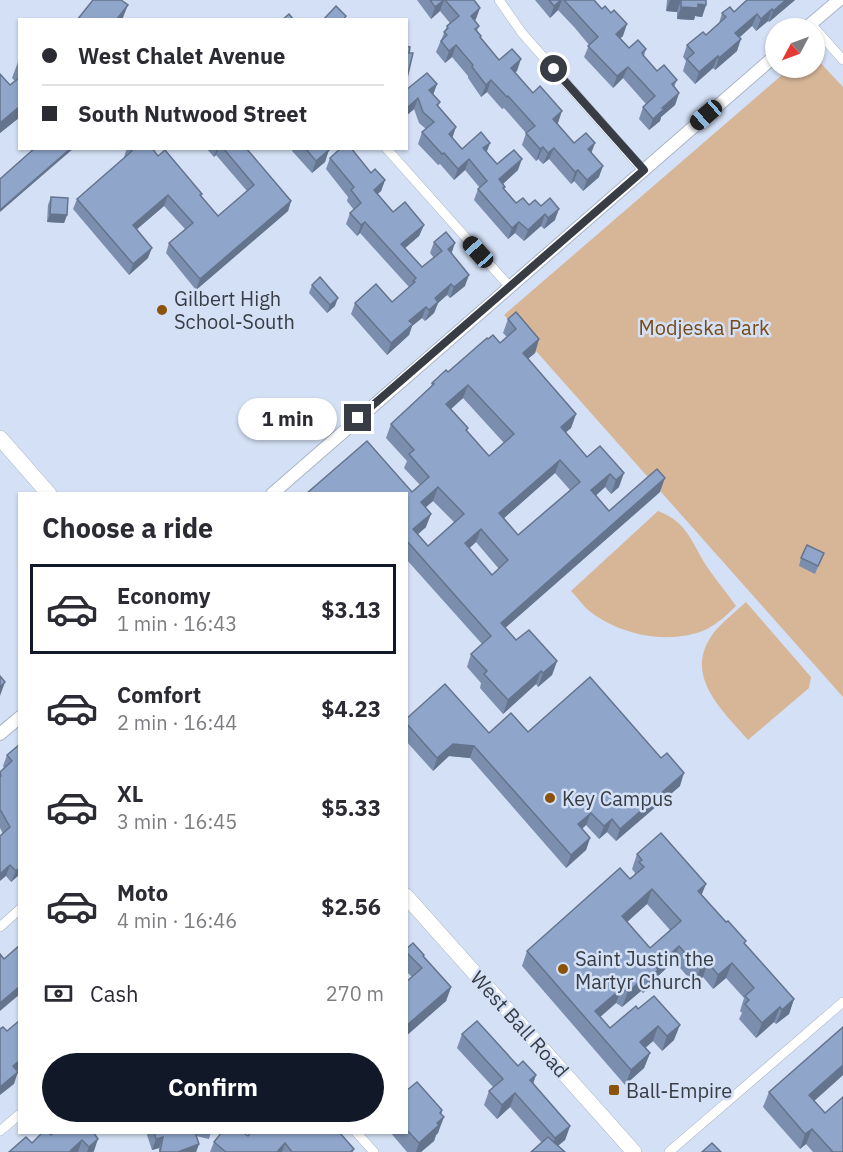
<!DOCTYPE html>
<meta charset="utf-8">
<style>
:root{--surface:#fff;--page:#f2f2f3;--text:#2b2b33;--muted:#7c7c81;--line:#e1e1e2;--accent:#111827}
body{margin:0;font-family:"IBM Plex Sans",sans-serif;background:var(--page);color:var(--text);height:100vh;display:flex;flex-direction:column;font-size:22px;white-space:nowrap}
*{box-sizing:border-box;margin:0}
p{font-size:20px;color:var(--muted)}
.icon{flex:none;width:33px;height:33px;fill:none;stroke:currentColor;stroke-width:2;stroke-linecap:round;stroke-linejoin:round}
.map{position:relative;flex:1;overflow:hidden}
.side{position:absolute;left:18px;top:492px;width:390px;height:642px;display:flex;flex-direction:column;background:var(--surface);border-radius:0px;box-shadow:0 2px 4px #0004}
.side>*{flex:none}
.top-card{position:absolute;left:18px;top:18px;width:390px;height:132px;border-radius:0px;box-shadow:0 2px 4px #0004;display:grid;align-content:center;height:132px;padding:0 24px;background:var(--surface)}
.needle{width:39px;rotate:229deg}
.buttons{position:absolute;left:765px;top:18px;display:grid;gap:12px}
.buttons a{display:grid;place-items:center;width:60px;height:60px;border-radius:50%;background:var(--surface);box-shadow:0 2px 4px #0004;font-size:30px}
.end{position:absolute;width:27px;height:27px;margin:-14px;border:8px solid #383d45;background:#fff;box-shadow:0 0 0 3px #fff}
.from{border-radius:50%}
.bubble{position:absolute;height:42px;border-radius:21px;background:var(--surface);box-shadow:0 2px 4px #0004;font-size:20px;font-weight:800;line-height:42px;text-align:center}
.car{position:absolute;width:18px;height:36px;margin:-18px -9px;border-radius:8px;box-shadow:0 0 4px 2px #0007;background:linear-gradient(#222 24%,#8ab4d8 0 40%,#222 0 76%,#8ab4d8 0 86%,#222 0)}
.top-card b{display:flex;align-items:center;gap:21px;height:57px;font-size:22px}
.top-card b+b{border-top:2px solid var(--line)}
.top-card i{width:15px;height:15px;background:var(--text)}
ul{padding:0;list-style:none}
li{display:flex;align-items:center;gap:18px;height:90px;margin:0 12px 9px;padding:0 12px;border:3px solid transparent;border-radius:0px}
li div{flex:1}
li b{display:block;font-size:22px}
li em{font-style:normal;font-weight:800}
li.active{border-color:var(--accent)}
li>.icon{width:54px;height:54px;stroke-width:1.5}
h2{padding:0 24px;font-size:27px;line-height:72px}
.pay{display:flex;align-items:center;gap:15px;height:66px;padding:0 24px;font-size:22px}
.pay p{margin-inline-start:auto}
.cta{display:flex;gap:12px;margin-top:auto;padding:12px 24px}
.cta a{flex:1;height:69px;border-radius:36px;background:var(--accent);color:#fff;font-size:24px;font-weight:800;line-height:69px;text-align:center}
.map>svg:first-child{display:block}
.green{fill:#d7b698}
.lines{fill:none;stroke-linecap:round;stroke-linejoin:round}
.minor-casing{stroke:#a8b4c8;stroke-width:10}
.tertiary-casing{stroke:#a8b4c8;stroke-width:14}
.primary-casing{stroke:#a8b4c8;stroke-width:16}
.minor{stroke:#fff;stroke-width:9}
.tertiary{stroke:#fff;stroke-width:12}
.primary{stroke:#fff;stroke-width:15}
.wall{fill:#7b8eae;fill-rule:evenodd}
.shaded-wall{fill:#64748d}
.building{fill:#8fa5ca;stroke:#64748d;stroke-width:1.5;fill-rule:evenodd}
.route{stroke:#383d45;stroke-width:8}
.poi-dot{fill:#8b5309;stroke:#d4e0f5;stroke-width:2}
.labels{text-anchor:middle;dominant-baseline:central;stroke-width:5;stroke-linejoin:round;paint-order:stroke}
.poi-label{font-size:20px;fill:#383d45;stroke:#d4e0f5;text-anchor:start}
.park-label{font-size:20px;fill:#784a17;stroke:#d4e0f5}
.street-label{font-size:20px;fill:#383d45;stroke:#d4e0f5}
</style>
<div class="map">
<svg width="843" height="1152" viewBox="0 0 843 1152">
<rect width="100%" height="100%" fill="#d4e0f5"/>
<g class="green">
<path d="M815,57L843,87V697L504,315L790,68H814Z"/>
<path d="M658,511C690,523 692,546 710,571C718,583 728,594 736,606C727,615 718,623 707,629C670,646 617,635 587,609C582,604 577,597 571,591Z"/>
<path d="M746,602L811,677L809,688L748,740C721,709 681,674 715,631C724,621 736,611 746,602Z"/>
</g>
<g class="lines">
<defs>
<g id="minor">
<path d="M499,0L522,33L643,170"/>
<path d="M811,24L843,60"/>
<path d="M386,148L509,286"/>
<path d="M0,927L20,909"/>
<path d="M0,1131L20,1114"/>
<path d="M356,1132L374,1152"/>
<path d="M669,1152L843,1002"/>
</g>
<g id="tertiary">
<path d="M806,28L839,0"/>
<path d="M272,494L776,55"/>
<path d="M0,734L20,717"/>
</g>
<g id="primary">
<path d="M0,438L49,494"/>
<path d="M406,896L634,1152"/>
</g>
</defs>
<use href="#minor" class="minor-casing"/>
<use href="#tertiary" class="tertiary-casing"/>
<use href="#primary" class="primary-casing"/>
<use href="#minor" class="minor"/>
<use href="#tertiary" class="tertiary"/>
<use href="#primary" class="primary"/>
</g>
<g class="wall">
<path d="M417,0H474L476,19L475,20L479,26L477,31L481,36L480,38L499,60L517,71L515,72L558,123H557L574,143L591,153L599,177L583,191L574,181L571,184L549,159L543,164L538,159L536,161L522,145L526,133L504,108L502,109L487,92L481,97L468,78V76L452,57L445,63L436,52L447,26L450,23L440,11L431,19Z"/>
<path d="M535,0H594L623,36L620,38L629,48L646,49L644,56L657,71L677,80L674,87L679,93L675,105L661,117L660,121L649,130L639,119L643,107L646,104L623,78L613,88L584,57L589,45L575,28L558,10L550,18Z"/>
<path d="M667,0H706V5L702,17L695,16L694,20L677,19V12L666,11Z"/>
<path d="M795,0L769,22L768,21L756,31L752,26L740,37L737,51L715,70L713,68L695,84L683,71L686,61L683,57L687,45L706,35L719,23L722,13Z"/>
<path d="M20,61V117L0,133L10,85L15,81L12,78L18,62Z"/>
<path d="M437,84L433,94L440,102L438,106L452,138L462,149L486,152L497,164L518,170L503,184L505,187L504,189L516,203L529,205L555,220L544,229L541,226L524,241L515,233L508,239L474,200L478,189L480,188L465,170L454,180L440,164L438,165L418,144L422,132L426,129L419,123L414,109L406,116V90Z"/>
<path d="M127,148H152L158,156L202,194L201,196L218,216L247,191L216,155L214,157L206,148H246L291,201L288,211L196,290L166,253L169,243L185,229L164,206L137,229L148,258L129,275L73,209L77,199L124,158V157Z"/>
<path d="M293,148H328L325,162L312,173L292,151Z"/>
<path d="M330,158L371,173L385,180L381,191L377,194L393,212L424,225L419,236L405,248L422,267L434,258L430,253L434,242L452,253L465,286L450,298L447,295L438,303L434,313L425,321L422,318L412,326L409,335L387,355L351,314L355,303L392,302L409,287L360,233L357,236L346,224L350,213L354,210L347,201L348,197L326,169Z"/>
<path d="M51,197L67,215L64,223L47,222L48,205Z"/>
<path d="M312,285L335,306L327,313L309,293Z"/>
<path d="M508,319L539,339L535,353L528,359L576,414L571,428L565,432L587,457L600,446L619,487L611,494L605,487L596,495L609,511L660,492L505,628L516,640L557,661L552,675L538,687L536,684L503,714L480,688L481,683L467,667L471,654L482,644L406,559V494L412,492L420,485L404,468L407,461L386,438L391,424L431,387L432,383L448,372L488,339L500,343L507,337L503,333ZM463,398L504,443L489,456L467,431L468,428L451,409ZM555,473L570,490L518,535L504,518ZM433,501L454,522L428,546L418,534L426,527L425,507ZM476,542L499,569L492,575L469,548Z"/>
<path d="M824,553L815,574L799,566L801,558Z"/>
<path d="M406,719L489,733L528,732L680,786L616,841L607,832L599,839L586,825L582,829L590,838L586,850L566,868L470,758L449,756L433,771L406,741Z"/>
<path d="M20,744V874L11,882L6,876L3,834L0,828V772L4,768L3,766L7,755Z"/>
<path d="M637,854L702,895L794,999L789,1014L776,1024L774,1022L756,1038L739,1019L742,1013L740,1011L744,998L726,978L713,989L703,977L694,984L674,961L656,978L653,985L643,993L641,991L622,1007L616,1003L600,1017L610,1028L638,1009L674,1040L662,1051L653,1041L645,1048L650,1053L644,1068L625,1085L522,966L527,951L634,875L635,873L632,869ZM647,904L670,930L650,948L627,922Z"/>
<path d="M406,949L424,955V957L451,987L446,1001L406,1036V982L412,977L406,971Z"/>
<path d="M843,1027V1075L814,1101L843,1152H813L806,1144L800,1149L763,1107L769,1092Z"/>
<path d="M462,1034L536,1075L533,1084L570,1126L565,1140L558,1146L542,1143L510,1107L497,1119L484,1105L489,1091L493,1087L457,1048Z"/>
<path d="M406,1091L442,1110L438,1133L436,1135L434,1141L421,1152H407L390,1132H406Z"/>
<path d="M148,1132H211L209,1139L196,1136L199,1144L196,1152H159V1148L152,1150L147,1135Z"/>
<path d="M51,1135H95L94,1151L93,1152H9Z"/>
<path d="M248,1136L354,1149L353,1152H210L214,1142Z"/>
</g>
<g class="shaded-wall">
<path d="M444,0L440,11L431,19L435,7Z"/>
<path d="M561,0H562L558,10L550,18L554,6Z"/>
<path d="M670,0H681L677,12L666,11Z"/>
<path d="M786,0H795L769,22L773,11Z"/>
<path d="M698,4L706,5L702,17L695,16L694,20L677,19L681,7Z"/>
<path d="M128,5L122,20H116Z"/>
<path d="M480,8L476,19L466,27L471,16Z"/>
<path d="M772,9L768,21L756,31L761,19Z"/>
<path d="M757,14L752,26L731,45L735,33Z"/>
<path d="M627,24L623,36L612,46L616,34Z"/>
<path d="M741,39L737,51L715,70L719,58Z"/>
<path d="M456,45L452,57L445,63L449,51Z"/>
<path d="M718,56L713,68L695,84L699,72Z"/>
<path d="M521,59L517,71L506,79L511,68Z"/>
<path d="M628,67L623,78L613,88L617,76Z"/>
<path d="M491,80L487,92L481,97L486,85Z"/>
<path d="M437,84L433,95L429,90Z"/>
<path d="M679,93L675,105L661,117L660,121L649,130L653,119L662,108Z"/>
<path d="M418,98L414,109L406,116L407,108Z"/>
<path d="M20,106V117L0,133V123Z"/>
<path d="M562,111L558,123L549,130L553,119Z"/>
<path d="M456,127L452,139L449,134Z"/>
<path d="M490,143L486,154L483,148Z"/>
<path d="M595,143L591,154L588,149Z"/>
<path d="M543,147L538,159L536,161L540,149Z"/>
<path d="M71,148H74L0,212V210Z"/>
<path d="M217,148H219L216,155L214,157Z"/>
<path d="M554,148L549,159L543,164L548,153Z"/>
<path d="M329,150L325,162L312,173L316,161Z"/>
<path d="M469,159L465,170L454,180L458,169Z"/>
<path d="M522,159L518,170L495,191L499,179Z"/>
<path d="M603,166L599,177L583,191L587,180Z"/>
<path d="M578,170L574,181L571,184L575,172Z"/>
<path d="M385,180L381,191L370,201L374,190Z"/>
<path d="M168,195L164,206L129,236L133,225Z"/>
<path d="M291,201L288,211L196,290L200,279Z"/>
<path d="M559,209L555,220L544,229L548,218Z"/>
<path d="M50,214L67,215L64,223L47,222Z"/>
<path d="M545,214L541,226L524,241L528,230Z"/>
<path d="M365,222L360,233L357,236L361,225Z"/>
<path d="M519,222L515,233L508,239L512,228Z"/>
<path d="M424,225L419,236L397,255L401,244Z"/>
<path d="M455,243L451,255L448,249Z"/>
<path d="M152,248L148,258L129,275L133,264Z"/>
<path d="M469,275L465,286L450,298L454,287Z"/>
<path d="M451,284L447,295L438,303L434,313L425,321L435,298Z"/>
<path d="M338,298L335,306L327,313L330,305Z"/>
<path d="M426,307L422,318L412,326L409,335L387,355L391,343L409,321Z"/>
<path d="M539,339L535,353L518,367L523,353Z"/>
<path d="M468,385L463,398L441,418L446,404Z"/>
<path d="M576,414L571,428L556,441L561,427Z"/>
<path d="M560,460L555,473L494,527L499,513Z"/>
<path d="M624,473L619,487L611,494L616,480Z"/>
<path d="M610,474L605,487L587,504L591,490Z"/>
<path d="M665,478L660,492L496,636L501,623Z"/>
<path d="M438,487L433,501L416,516L421,502Z"/>
<path d="M431,514L426,527L408,543L413,529Z"/>
<path d="M481,529L476,542L460,557L465,543Z"/>
<path d="M557,661L552,675L538,687L543,673Z"/>
<path d="M541,671L536,684L503,714L508,700Z"/>
<path d="M5,682L0,696V687Z"/>
<path d="M453,744L474,746L470,758L449,756L433,771L437,758Z"/>
<path d="M684,773L680,786L616,841L620,829Z"/>
<path d="M591,813L586,825L574,836L578,824Z"/>
<path d="M612,819L607,832L599,839L604,826Z"/>
<path d="M590,838L586,850L566,868L571,855Z"/>
<path d="M10,865L6,876L0,881V874Z"/>
<path d="M20,867V874L11,882L16,871Z"/>
<path d="M706,884L700,899L698,891Z"/>
<path d="M652,889L647,904L617,931L622,916Z"/>
<path d="M679,946L674,961L656,978L653,985L643,993L648,979L656,967Z"/>
<path d="M708,962L703,977L694,984L700,969Z"/>
<path d="M732,963L726,978L713,989L718,975Z"/>
<path d="M646,976L641,991L622,1007L628,992Z"/>
<path d="M20,986V994L0,1011V1003Z"/>
<path d="M451,987L446,1001L406,1036V1026Z"/>
<path d="M622,988L616,1003L591,1025L595,1011Z"/>
<path d="M794,999L789,1014L776,1024L782,1010Z"/>
<path d="M780,1007L774,1022L756,1038L762,1023Z"/>
<path d="M680,1025L674,1040L662,1051L667,1036Z"/>
<path d="M658,1026L653,1041L635,1057L640,1042Z"/>
<path d="M650,1053L644,1068L625,1085L631,1070Z"/>
<path d="M20,1060V1068L8,1078L13,1066Z"/>
<path d="M843,1065V1075L804,1110L809,1095Z"/>
<path d="M18,1072L14,1084L0,1095V1087Z"/>
<path d="M536,1075L531,1089L530,1080Z"/>
<path d="M515,1093L510,1107L497,1119L502,1105Z"/>
<path d="M442,1110L438,1122L444,1117L438,1133L436,1135L434,1141L421,1152H416L419,1143Z"/>
<path d="M570,1126L565,1140L550,1152L555,1138Z"/>
<path d="M812,1129L806,1144L800,1149L805,1134Z"/>
<path d="M163,1137L159,1148L152,1150L156,1139Z"/>
<path d="M98,1139L94,1151L93,1152H87L89,1147Z"/>
<path d="M82,1140L78,1152H69Z"/>
<path d="M285,1143L282,1152H277Z"/>
<path d="M199,1144L196,1152H178Z"/>
</g>
<g class="building">
<path d="M93,0H121L128,5L116,20H77Z"/>
<path d="M430,0H444L435,7Z"/>
<path d="M445,0H474L480,8L471,16L479,26L475,29L481,36L480,37L499,60L512,49L521,59L511,68L533,93L540,86L562,111L553,119L574,143L586,133L595,143L588,149L603,166L587,180L578,170L575,172L554,148L548,153L543,147L540,149L526,133L535,126L508,96L507,97L491,80L486,85L472,67L473,65L456,45L449,51L441,41L447,35L444,32L448,28L447,26L459,16Z"/>
<path d="M549,0H561L554,6Z"/>
<path d="M564,0H594L602,9L605,6L611,13L614,10L627,24L616,34L629,48L638,40L646,49L642,53L643,55L657,71L664,65L677,80L672,84L679,93L662,108L664,109L653,119L643,107L655,96L628,67L617,76L588,46L598,37Z"/>
<path d="M681,0H706V5L698,4V8L681,7Z"/>
<path d="M747,0H786L773,11L772,9L761,19L757,14L735,33L741,39L719,58L718,56L699,72L687,59L694,53L687,45L703,32L706,35L726,17L722,13L730,7L734,12Z"/>
<path d="M336,6L346,16L343,20H323Z"/>
<path d="M289,14L294,20H282Z"/>
<path d="M406,46L410,47L409,53H413L406,82Z"/>
<path d="M427,73L437,84L429,90L440,102L437,105L456,127L449,134L462,149L481,132L490,143L483,148L497,164L514,150L522,159L499,179L505,187L503,188L516,203L523,198L529,205L535,200L541,206L550,198L559,209L548,218L545,214L528,230L519,222L512,228L478,189L487,181L469,159L458,169L444,153L442,154L422,132L434,122L423,112L418,98L407,108L406,107V90Z"/>
<path d="M0,74L10,85L20,77V106L0,123Z"/>
<path d="M35,148H71L0,210V179Z"/>
<path d="M129,148H152L158,156L165,150L202,194L200,195L218,216L254,185L223,148H246L291,201L200,279L169,243L193,223L168,195L133,225L152,248L133,264L77,199L132,151Z"/>
<path d="M305,148H328L329,150L316,161Z"/>
<path d="M341,148H351L371,173L375,169L385,180L374,190L393,212L405,202L424,225L401,244L422,267L442,251L434,242L446,232L455,243L448,249L469,275L454,287L451,284L435,298L438,302L429,310L426,307L409,321L413,324L391,343L355,303L376,284L392,302L415,282L413,281L416,278L365,222L361,225L350,213L361,203L351,190L354,187L330,158Z"/>
<path d="M51,197L68,198L67,215L50,214Z"/>
<path d="M320,277L338,298L330,305L312,285Z"/>
<path d="M516,312L539,339L523,353L576,414L561,427L587,457L600,446L624,473L616,480L610,474L591,490L609,511L657,469L665,478L501,623L516,640L529,630L557,661L543,673L541,671L508,700L484,674L487,671L471,654L491,636L406,540V494H306L367,441L412,492L429,477L409,454L414,450L391,424L434,384L432,383L446,370L448,372L487,338L488,339L493,335L500,343L516,329L508,319ZM468,385L514,434L489,456L466,430L468,428L446,404ZM560,460L580,482L518,535L499,513ZM438,487L464,514L428,546L413,529L431,514L421,502ZM481,529L508,560L492,575L465,543Z"/>
<path d="M807,545L824,553L818,566L801,558Z"/>
<path d="M0,676L5,682L0,687Z"/>
<path d="M590,677L661,758L667,753L684,773L620,829L612,819L604,826L591,813L578,824L590,838L571,855L474,746L453,744L437,758L406,723V719L445,684L489,733L511,713L528,732Z"/>
<path d="M20,744V795L19,797L20,798V867L16,871L10,865L0,874V836L10,827L1,811L0,812V777L1,776L0,772L12,761L7,755Z"/>
<path d="M661,833L706,884L698,891L726,922L728,921L746,941L744,943L794,999L782,1010L780,1007L762,1023L745,1004L749,1000L745,996L754,988L732,963L718,975L708,962L700,969L679,946L656,967L658,970L648,979L646,976L628,992L622,988L595,1011L610,1028L636,1006L638,1009L654,996L680,1025L667,1036L658,1026L640,1042L650,1053L631,1070L527,951L620,868L630,879L644,867L639,862L642,860L637,854ZM652,889L681,921L650,948L622,916Z"/>
<path d="M413,943L424,955L423,956L451,987L406,1026V982L422,968L406,952V949Z"/>
<path d="M20,945V986L0,1003V954L4,959Z"/>
<path d="M20,1020V1060L13,1066L18,1072L0,1087V1029L3,1027L7,1031Z"/>
<path d="M477,1021L518,1066L523,1061L536,1075L530,1080L570,1126L555,1138L515,1093L502,1105L489,1091L503,1079L462,1034Z"/>
<path d="M843,1027V1065L809,1095L825,1113L843,1097V1152H831L832,1151L812,1129L805,1134L769,1092Z"/>
<path d="M417,1082L442,1110L440,1113L444,1117L437,1123L439,1125L419,1143L406,1129V1091Z"/>
<path d="M43,1132H48L51,1135L54,1132H93L98,1139L89,1147L82,1140L69,1152H9L26,1137L32,1143Z"/>
<path d="M154,1132H195L199,1144L178,1152H160L163,1137L156,1139Z"/>
<path d="M222,1132H243L248,1136L251,1132H339L354,1149L350,1152H292L285,1143L277,1152H226L214,1142Z"/>
<path d="M548,1137L565,1152H531Z"/>
<path d="M712,1143L721,1152H702Z"/>
</g>
<g class="lines">
<path class="route" d="M358,418L644,170L554,69"/>
</g>
<g class="poi-dot">
<circle cx="162" cy="310" r="6"/>
<circle cx="550" cy="798" r="6"/>
<circle cx="563" cy="969" r="6"/>
<rect x="608" y="1084" width="12" height="12" rx="3"/>
</g>
<g class="labels">
<g class="poi-label">
<text x="174" y="298">Gilbert High<tspan x="174" dy="23">School-South</tspan></text>
<text x="562" y="798">Key Campus</text>
<text x="575" y="958">Saint Justin the<tspan x="575" dy="23">Martyr Church</tspan></text>
<text x="626" y="1090">Ball-Empire</text>
</g>
<g class="park-label">
<text x="704" y="327">Modjeska Park</text>
</g>
<g class="street-label">
<text transform="translate(520 1024) rotate(48)">West Ball Road</text>
</g>
</g>
</svg>
<div class="buttons">
<a><svg class="needle" viewBox="-14 -14 28 28"><path d="M0-13l5 13h-10z" fill="#e53935"/><path d="M0 13l5-13h-10z" fill="#7c7c81"/></svg></a>
</div>
<i class="end from" style="left:554px;top:69px"></i>
<i class="end" style="left:358px;top:418px"></i>
<div class="bubble" style="left:238px;top:398px;width:99px">1 min</div>
<i class="car" style="left:706px;top:115px;rotate:229deg"></i>
<i class="car" style="left:478px;top:252px;rotate:318deg"></i>
<div class="top-card">
<b><i class="from"></i>West Chalet Avenue</b>
<b><i></i>South Nutwood Street</b>
</div>
<section class="side">
<h2>Choose a ride</h2>
<ul>
<li class="active"><svg class="icon" aria-label="car" viewBox="0 0 24 24"><path d="M5 17H2v-5l4-1 3-4h7l3 4 3 1v5h-3M9 17h6M6 11h13"/><circle cx="7" cy="17" r="2"/><circle cx="17" cy="17" r="2"/></svg><div><b>Economy</b><p>1 min · 16:43</p></div><em>$3.13</em></li>
<li><svg class="icon" aria-label="car" viewBox="0 0 24 24"><path d="M5 17H2v-5l4-1 3-4h7l3 4 3 1v5h-3M9 17h6M6 11h13"/><circle cx="7" cy="17" r="2"/><circle cx="17" cy="17" r="2"/></svg><div><b>Comfort</b><p>2 min · 16:44</p></div><em>$4.23</em></li>
<li><svg class="icon" aria-label="car" viewBox="0 0 24 24"><path d="M5 17H2v-5l4-1 3-4h7l3 4 3 1v5h-3M9 17h6M6 11h13"/><circle cx="7" cy="17" r="2"/><circle cx="17" cy="17" r="2"/></svg><div><b>XL</b><p>3 min · 16:45</p></div><em>$5.33</em></li>
<li><svg class="icon" aria-label="car" viewBox="0 0 24 24"><path d="M5 17H2v-5l4-1 3-4h7l3 4 3 1v5h-3M9 17h6M6 11h13"/><circle cx="7" cy="17" r="2"/><circle cx="17" cy="17" r="2"/></svg><div><b>Moto</b><p>4 min · 16:46</p></div><em>$2.56</em></li>
</ul>
<div class="pay"><svg class="icon" aria-label="cash" viewBox="0 0 24 24"><path d="M3 7h18v10H3z"/><circle cx="12" cy="12" r="2"/></svg>Cash<p>270 m</p></div>
<div class="cta"><a>Confirm</a></div>
</section>
</div>
